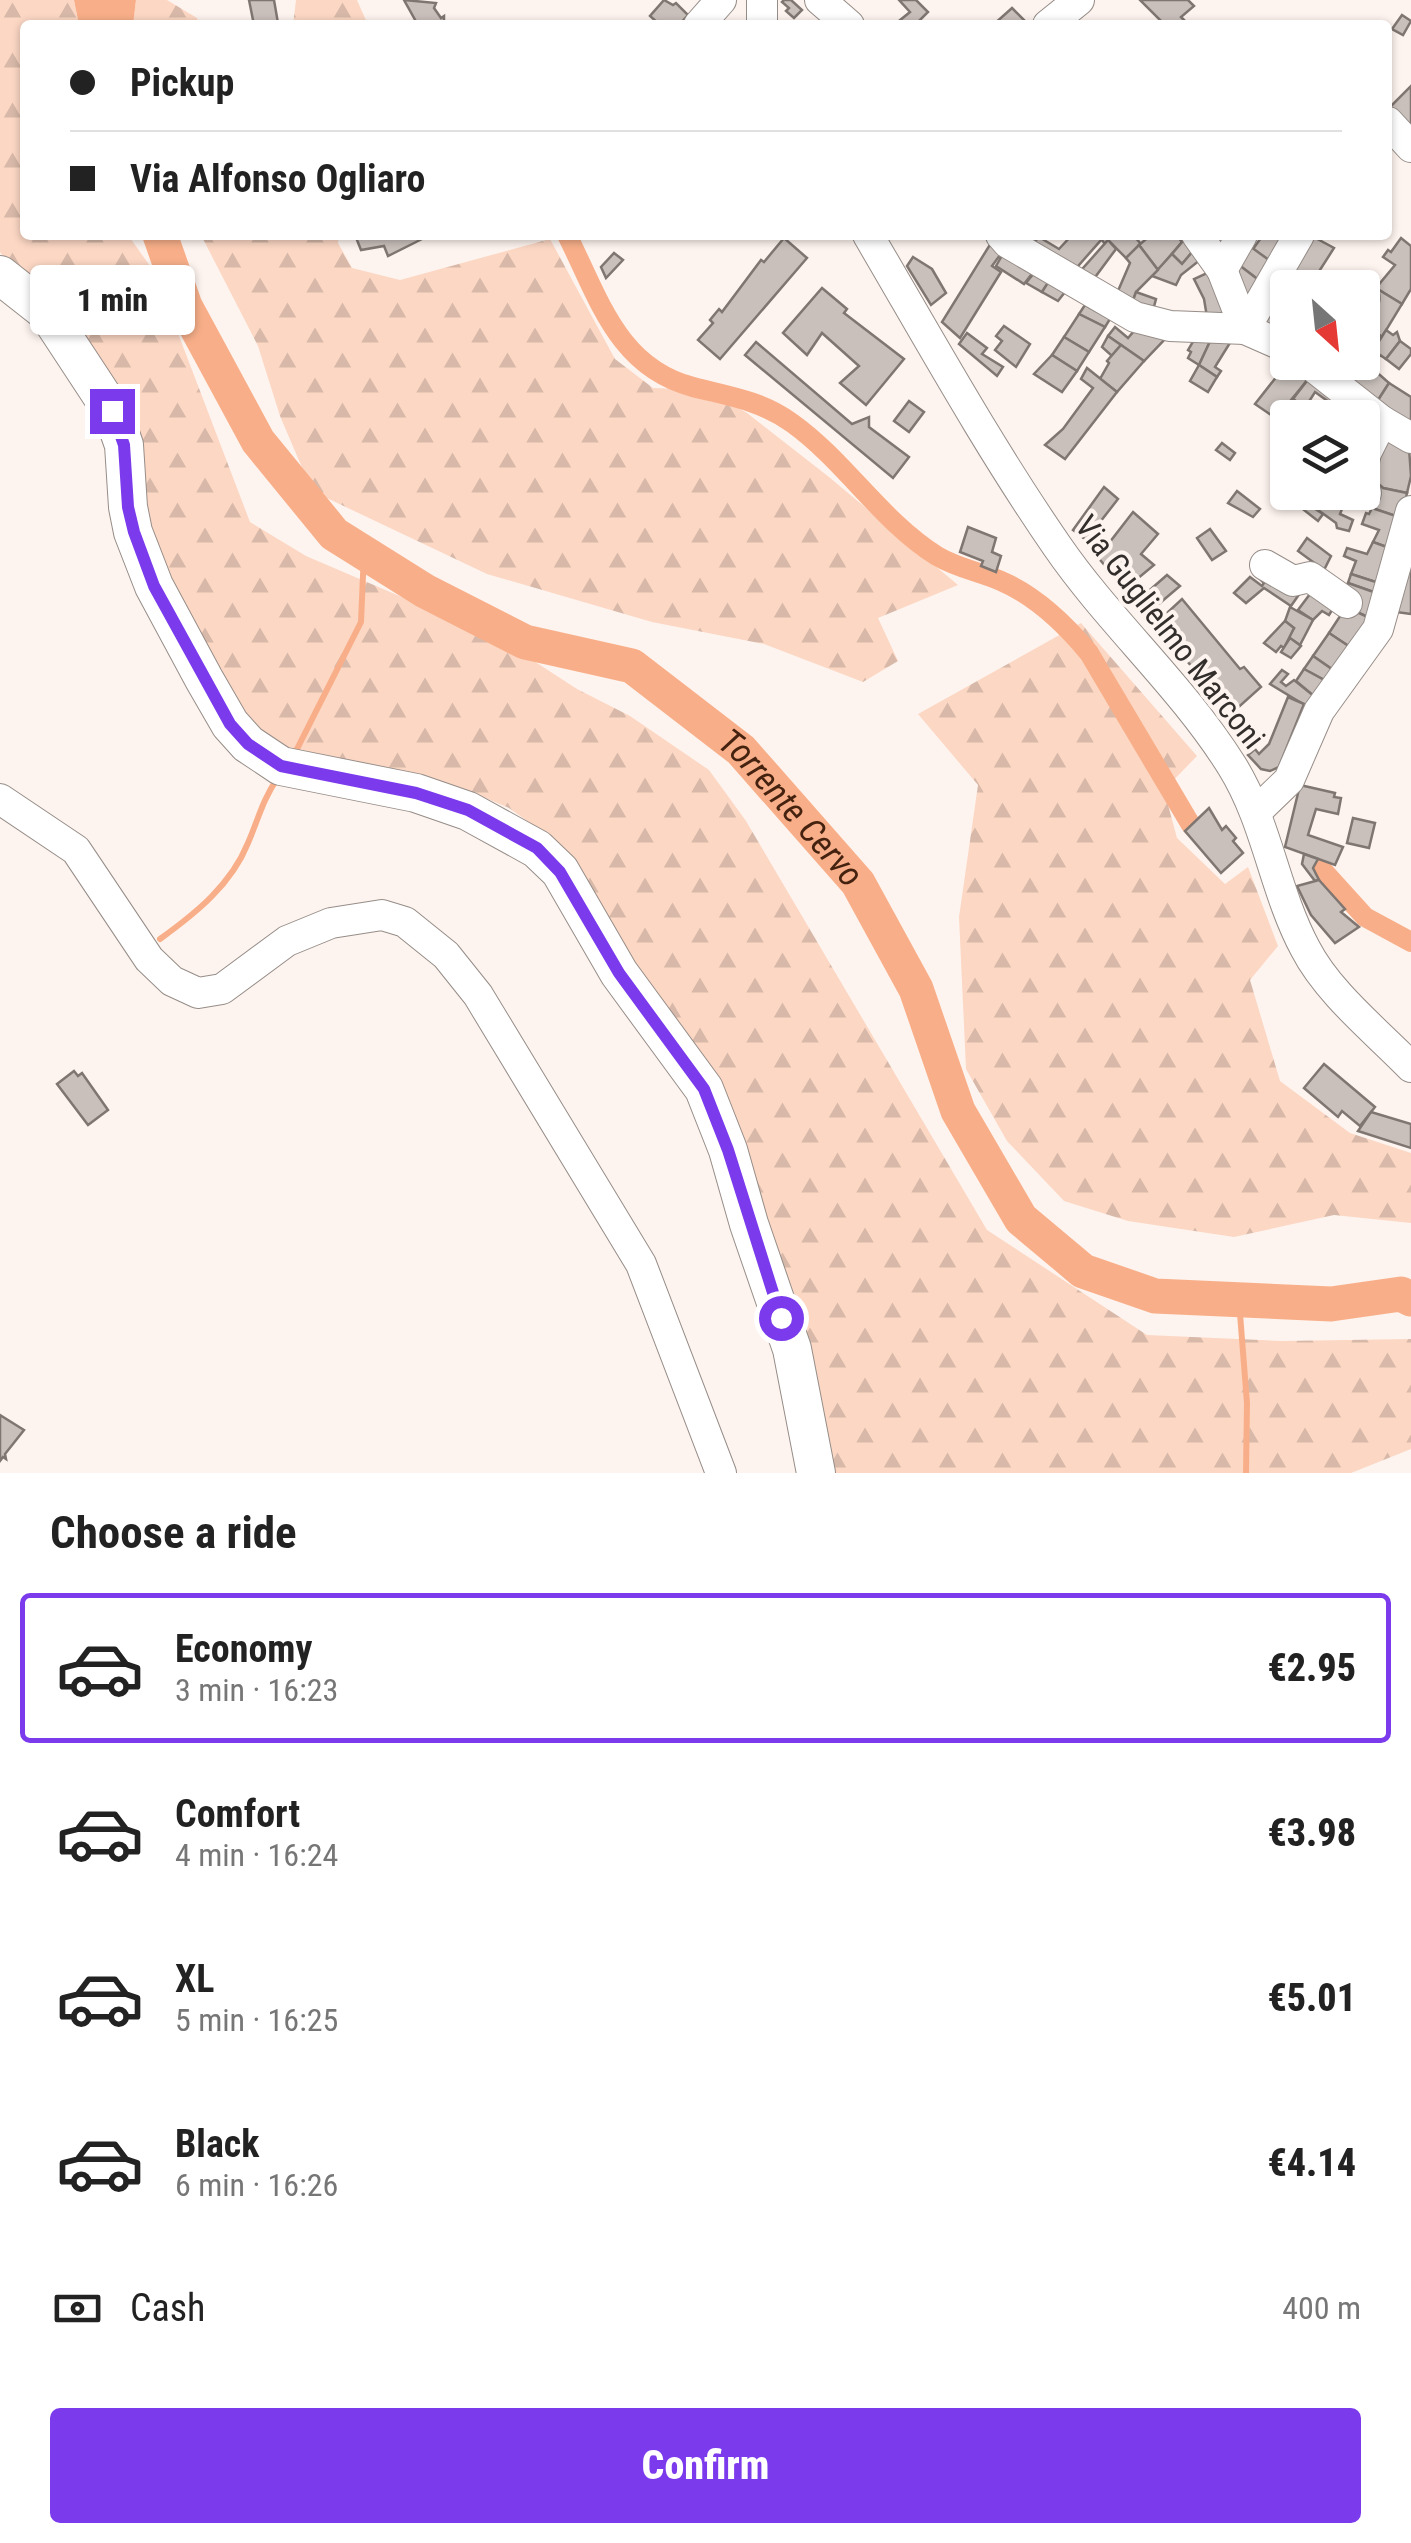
<!DOCTYPE html>
<meta charset="utf-8">
<style>
:root{--surface:#fff;--page:#f6f6f6;--text:#222;--muted:#767676;--line:#e0e0e0;--accent:#7c3aed}
body{margin:0;font-family:"Roboto Condensed",sans-serif;background:var(--page);color:var(--text);height:100vh;display:flex;flex-direction:column;font-size:38px;white-space:nowrap}
*{box-sizing:border-box;margin:0}
p{font-size:32px;color:var(--muted)}
.icon{flex:none;width:55px;height:55px;fill:none;stroke:currentColor;stroke-width:2;stroke-linecap:round;stroke-linejoin:round}
.map{position:relative;height:1473px;overflow:hidden}
.drawer{display:flex;flex-direction:column;background:var(--surface);flex:1}
.drawer>*{flex:none}
.hud{position:absolute;left:20px;top:20px;width:1372px;height:220px;border-radius:10px;box-shadow:0 2px 8px #0004;display:grid;align-content:center;height:220px;padding:0 50px;background:var(--surface)}
.needle{width:65px;rotate:153deg}
.fabs{position:absolute;left:1270px;top:270px;display:grid;gap:20px}
.fabs a{display:grid;place-items:center;width:110px;height:110px;border-radius:10px;background:var(--surface);box-shadow:0 2px 8px #0004;font-size:50px}
.end{position:absolute;width:45px;height:45px;margin:-22px;border:12px solid #7c3aed;background:#fff;box-shadow:0 0 0 5px #fff}
.from{border-radius:50%}
.bubble{position:absolute;height:70px;border-radius:10px;background:var(--surface);box-shadow:0 2px 8px #0004;font-size:32px;font-weight:800;line-height:70px;text-align:center}
.hud b{display:flex;align-items:center;gap:35px;height:95px;font-size:38px}
.hud b+b{border-top:2px solid var(--line)}
.hud i{width:25px;height:25px;background:var(--text)}
ul{padding:0;list-style:none}
li{display:flex;align-items:center;gap:30px;height:150px;margin:0 20px 15px;padding:0 30px;border:5px solid transparent;border-radius:10px}
li div{flex:1}
li b{display:block;font-size:38px}
li em{font-style:normal;font-weight:800}
li.current{border-color:var(--accent)}
li>.icon{width:90px;height:90px;stroke-width:1.5}
h2{padding:0 50px;font-size:45px;line-height:120px}
.pay{display:flex;align-items:center;gap:25px;height:110px;padding:0 50px;font-size:38px}
.pay p{margin-inline-start:auto}
.action{display:flex;gap:20px;margin-top:auto;padding:20px 50px}
.action a{flex:1;height:115px;border-radius:10px;background:var(--accent);color:#fff;font-size:40px;font-weight:800;line-height:115px;text-align:center}
.map>svg:first-child{display:block}
.forest{fill:url(#forest-firs)}
.water{fill:#f8af89}
.lines{fill:none;stroke-linecap:round;stroke-linejoin:round}
.stream{stroke:#f8af89;stroke-width:6}
.canal{stroke:#f8af89;stroke-width:20}
.river{stroke:#f8af89;stroke-width:35}
.building{fill:#c9c0bb;stroke:#7f7671;stroke-width:2.5}
.minor-tunnel{stroke:#d5ccc8;stroke-width:30;stroke-dasharray:30 15;stroke-linecap:butt}
.minor-casing{stroke:#968d88;stroke-width:32}
.major-casing{stroke:#968d88;stroke-width:40}
.minor{stroke:#fff;stroke-width:30}
.major{stroke:#fff;stroke-width:38}
.route{stroke:#7c3aed;stroke-width:12}
.labels{text-anchor:middle;dominant-baseline:central;stroke-width:8;stroke-linejoin:round;paint-order:stroke}
.street-label{font-size:32px;fill:#322e2c;stroke:#fef4ef}
.water-label{font-size:35px;font-style:italic;fill:#45220f;stroke:#fef4ef}
</style>
<div class="map">
<svg width="1411" height="1473" viewBox="0 0 1411 1473">
<defs>
<pattern id="forest-firs" width="22" height="20" patternUnits="userSpaceOnUse" patternTransform="scale(2.5)"><rect width="22" height="20" fill="#fcd7c4"/><path d="M5 1l3.5 6h-7zM16 11l3.5 6h-7z" fill="#d8b9a9"/></pattern>
</defs>
<rect width="100%" height="100%" fill="#fef4ef"/>
<g class="forest">
<path d="M0,0H74L79,25H25V235H128L155,273L250,522L306,556L500,639L577,689L630,716L709,770L746,821L987,1230L1147,1335L1282,1341L1411,1339V1449L1351,1473H828L732,1112L547,835L509,808L474,793L375,767L306,768L250,738L147,531L139,446L0,252Z"/>
<path d="M136,0H167L197,18L199,25H133Z"/>
<path d="M296,0H357L368,25H293Z"/>
<path d="M201,235H339L338,243L352,268L400,280L550,239L615,359L653,388L708,390L747,413L829,477L958,585L878,618L898,661L863,682L764,644L652,622L487,574L312,491L280,416L258,346Z"/>
<path d="M1081,623L1197,756L1164,790L1177,838L1225,884L1248,867L1278,946L1250,980L1280,1081L1350,1133L1411,1153V1223L1334,1215L1234,1237L1128,1221L1064,1201L1007,1141L966,1069L959,917L978,785L918,714Z"/>
</g>
<path class="water" d="M74,0H136L133,25H79Z"/>
<g class="lines">
<g class="stream">
<path d="M293,757L361,622L364,552"/>
<path d="M160,939C196,913 231,885 248,843C258,820 263,799 277,779"/>
<path d="M1239,1301L1247,1403L1246,1473"/>
</g>
<g class="canal">
<path d="M567,235C599,298 617,367 693,387C728,396 760,400 792,423C845,461 881,521 937,556C957,568 980,572 1001,581C1036,596 1065,624 1089,653L1191,825"/>
<path d="M1317,864L1365,917L1411,942"/>
</g>
<path class="river" id="s1" d="M160,235L185,306L258,441L334,534L425,591L525,642L632,666L741,750L858,883L916,989L958,1111L1021,1219L1083,1271L1155,1296L1331,1304L1401,1294L1411,1299"/>
</g>
<g class="building">
<path d="M249,0H274L278,23L254,25Z"/>
<path d="M404,0L436,3L434,8L441,18L444,16V25H418Z"/>
<path d="M664,0L673,5L676,3L688,15L679,25H660L650,16Z"/>
<path d="M784,0H791L802,10L794,18L786,11L789,8L782,2Z"/>
<path d="M899,0H916L928,12L915,25H894L910,12Z"/>
<path d="M1140,0H1188L1194,6L1181,17L1189,25H1165Z"/>
<path d="M1012,8L1024,20L1019,25H993Z"/>
<path d="M1402,15L1411,21L1403,35L1392,29Z"/>
<path d="M1411,86V131L1389,108Z"/>
<path d="M359,235H430L388,256L384,246L361,250L357,240Z"/>
<path d="M1072,235H1098L1101,240L1072,273L1028,249L1039,237L1059,249Z"/>
<path d="M1098,235H1133L1141,244L1126,258L1108,240L1105,244Z"/>
<path d="M1151,235H1176L1182,242L1158,270L1139,245Z"/>
<path d="M1188,235L1199,244L1182,264L1172,254Z"/>
<path d="M1287,235L1273,263L1253,249L1261,238L1259,235Z"/>
<path d="M1310,235L1334,248L1311,284L1289,270Z"/>
<path d="M784,238L807,258L720,359L698,340L713,323L710,320L719,309L722,312L761,260L764,262Z"/>
<path d="M1401,238L1411,246V289L1402,304L1376,288L1395,265L1383,257L1388,250L1391,252Z"/>
<path d="M1108,240L1116,249L1090,284L1076,276Z"/>
<path d="M991,243L1003,251L992,266L1001,272L960,338L942,322Z"/>
<path d="M1199,244L1200,260L1181,275L1176,285L1152,276L1172,254L1182,264Z"/>
<path d="M1139,245L1158,270L1136,292L1131,306L1115,298L1130,263L1126,258Z"/>
<path d="M1251,247L1273,263L1260,281L1239,265Z"/>
<path d="M1004,252L1035,270L1024,284L996,266Z"/>
<path d="M614,253L623,260L606,278L601,267Z"/>
<path d="M913,257L932,269L946,293L931,305L907,266Z"/>
<path d="M1239,265L1260,281L1241,307L1229,281Z"/>
<path d="M1039,267L1054,274L1042,292L1026,283Z"/>
<path d="M1289,270L1311,284L1308,288H1288V297L1275,291Z"/>
<path d="M1207,273L1235,321L1208,323L1204,299L1194,279Z"/>
<path d="M1049,281L1065,292L1058,301L1042,292Z"/>
<path d="M822,288L847,309L844,313L904,359L866,405L840,383L859,366L822,333L807,355L783,333Z"/>
<path d="M1379,290L1402,304L1382,337L1362,322V309Z"/>
<path d="M1275,291L1288,297V317L1265,306Z"/>
<path d="M1136,292L1156,299L1152,314L1131,306Z"/>
<path d="M1085,305L1110,319L1105,327L1079,314Z"/>
<path d="M1265,306L1288,317V324L1280,335L1256,319Z"/>
<path d="M1079,314L1105,327L1089,352L1064,337Z"/>
<path d="M1362,322L1382,337L1366,363L1362,360Z"/>
<path d="M1140,324L1166,338L1144,361L1108,336L1115,327L1128,338Z"/>
<path d="M1004,326L1030,344L1016,367L995,350L1002,341L996,336Z"/>
<path d="M1386,330L1393,335L1397,332L1400,341L1386,359L1380,355L1372,368L1389,383L1373,408L1349,389Z"/>
<path d="M967,333L987,348L982,354L1003,367L997,376L959,344Z"/>
<path d="M1198,333L1213,335L1199,365L1188,358L1191,352L1188,350Z"/>
<path d="M1213,335L1233,338L1215,367L1221,371L1217,377L1199,365Z"/>
<path d="M1108,336L1121,345L1112,356L1102,347Z"/>
<path d="M1064,337L1089,352L1077,371L1052,355Z"/>
<path d="M1400,341L1411,349V354L1399,369L1386,359Z"/>
<path d="M756,342L852,424L869,417V427L909,457L893,478L745,355Z"/>
<path d="M1121,345L1144,361L1117,392L1100,379L1109,363L1107,361Z"/>
<path d="M1052,355L1077,371L1062,392L1034,374Z"/>
<path d="M1362,360L1366,363L1349,389L1329,362Z"/>
<path d="M1288,362H1300L1313,373L1278,416L1273,413L1271,415L1255,404Z"/>
<path d="M1199,365L1217,377L1208,392L1190,381Z"/>
<path d="M1087,368L1117,392L1065,459L1045,445L1063,429L1093,388L1081,379Z"/>
<path d="M1313,373L1341,401L1336,407L1315,392L1305,408L1293,399Z"/>
<path d="M1389,383L1411,397V425L1373,408Z"/>
<path d="M1293,399L1306,409L1298,418H1288V422L1278,416Z"/>
<path d="M909,401L924,412L909,432L894,421Z"/>
<path d="M1384,428L1409,448L1411,476L1407,493L1383,488L1376,482Z"/>
<path d="M1222,443L1235,453L1230,460L1216,450Z"/>
<path d="M1376,482L1383,488L1407,493L1402,518L1366,506Z"/>
<path d="M1104,487L1118,499L1086,540L1073,530Z"/>
<path d="M1237,491L1260,509L1253,517L1228,503Z"/>
<path d="M1288,491L1323,514L1318,521L1285,495Z"/>
<path d="M1293,492H1319L1342,509L1340,514L1353,520L1349,531L1337,528L1336,523Z"/>
<path d="M1372,508L1402,518L1395,550L1373,542L1379,530L1362,524L1366,513L1369,514Z"/>
<path d="M1133,512L1158,534L1141,554L1154,565L1125,589L1095,554L1109,543Z"/>
<path d="M968,527L996,538L992,552L1001,556L996,572L981,566L983,561L960,552Z"/>
<path d="M1210,529L1226,551L1212,560L1197,538Z"/>
<path d="M1411,537V614L1396,612Z"/>
<path d="M1307,538L1331,556L1324,570L1298,551Z"/>
<path d="M1373,542L1395,550L1385,585L1351,574L1356,561L1344,556L1347,548L1367,554Z"/>
<path d="M1351,574L1385,585L1382,595L1348,583Z"/>
<path d="M1167,575L1180,586L1147,614L1136,602Z"/>
<path d="M1250,577L1262,586L1264,583L1259,578L1300,593L1291,606L1264,588L1246,603L1234,593Z"/>
<path d="M1348,583L1382,595L1372,619L1346,607L1343,594Z"/>
<path d="M1316,586L1337,602L1329,615L1322,611L1313,620L1298,610Z"/>
<path d="M1182,599L1240,669L1244,667L1261,687L1232,713L1155,624Z"/>
<path d="M1290,607L1313,620L1300,645L1288,637L1294,628L1285,621Z"/>
<path d="M1346,607L1372,619L1353,649L1329,633Z"/>
<path d="M1285,621L1294,628L1284,648L1281,646L1276,652L1264,643Z"/>
<path d="M1329,633L1353,649L1336,672L1313,656Z"/>
<path d="M1290,638L1301,646L1291,658L1281,652Z"/>
<path d="M1313,656L1336,672L1326,681L1304,669Z"/>
<path d="M1304,669L1326,681L1315,697L1296,681Z"/>
<path d="M1282,670L1288,674L1281,682L1286,686L1294,680L1315,697L1308,707L1270,684Z"/>
<path d="M1288,697L1304,704L1279,767L1270,771L1261,769L1248,755L1255,749L1259,754L1269,744Z"/>
<path d="M1300,785L1335,793L1334,797L1341,798L1338,814L1316,809L1308,835L1343,847L1335,865L1285,847Z"/>
<path d="M1209,808L1222,830L1226,826L1236,838L1233,841L1243,853L1221,873L1185,831Z"/>
<path d="M1353,818L1375,823L1369,848L1347,843Z"/>
<path d="M1304,854L1318,859L1313,868L1319,880L1315,881L1302,864Z"/>
<path d="M1319,880L1345,909L1341,912L1359,927L1335,943L1311,915L1297,886Z"/>
<path d="M1324,1064L1375,1107L1360,1126L1342,1111L1338,1117L1304,1088Z"/>
<path d="M74,1071L78,1076L82,1073L108,1110L88,1125L57,1084Z"/>
<path d="M1371,1112L1411,1124V1148L1358,1131Z"/>
<path d="M0,1415L24,1430L5,1454L6,1459L3,1457L0,1461Z"/>
</g>
<g class="lines">
<path class="minor-tunnel" d="M1278,334L1288,321"/>
<defs>
<g id="minor">
<path d="M820,0L849,25"/>
<path d="M699,25L721,0"/>
<path d="M762,25V0"/>
<path d="M1048,25L1079,0"/>
<path d="M1388,122L1411,147"/>
<path d="M868,235C929,339 988,446 1057,546C1110,623 1182,686 1232,766C1267,822 1274,890 1305,948C1328,993 1376,1031 1411,1067"/>
<path d="M1001,235L1008,243L1135,317L1170,326L1245,329L1288,348"/>
<path d="M1197,235L1222,270L1245,329"/>
<path d="M1222,270L1242,235"/>
<path d="M1362,298H1365"/>
<path d="M1245,329L1299,235"/>
<path d="M1307,362L1382,421L1411,438"/>
<path d="M1362,461L1382,421"/>
<path d="M1362,488L1366,493"/>
<path d="M1265,565L1293,581L1310,577L1347,603"/>
<path d="M0,799L76,850L149,959L172,981L198,993L222,989L287,941L331,923L382,915L405,922L446,955L478,995L641,1264L721,1473"/>
<path d="M1256,812L1289,780L1319,711L1378,629L1411,511"/>
</g>
<path id="major" d="M0,275L47,312L112,411L124,445L128,507L133,532L154,586L204,679L230,724L248,744L281,766L416,793L468,811L537,849L560,871L619,973L704,1089L728,1150L749,1224L792,1349L816,1473"/>
</defs>
<use href="#minor" class="minor-casing"/>
<use href="#major" class="major-casing"/>
<use href="#minor" class="minor"/>
<use href="#major" class="major"/>
</g>
<g class="lines">
<path class="route" d="M112,411L124,445L128,507L134,532L154,586L230,724L248,744L281,766L416,793L468,810L537,848L560,872L619,973L704,1089L728,1150L781,1318"/>
</g>
<g class="labels">
<g class="street-label">
<text transform="translate(1170 632) rotate(52)">Via Guglielmo Marconi</text>
</g>
<g class="water-label">
<text stroke="none"><textPath href="#s1" startOffset="892">Torrente Cervo</textPath></text>
</g>
</g>
</svg>
<div class="fabs">
<a><svg class="needle" viewBox="-14 -14 28 28"><path d="M0-13l5 13h-10z" fill="#e53935"/><path d="M0 13l5-13h-10z" fill="#767676"/></svg></a>
<a><svg class="icon" aria-label="layers" viewBox="0 0 24 24"><path d="M12 4l9 5-9 5-9-5zM3 14l9 5 9-5"/></svg></a>
</div>
<i class="end from" style="left:781px;top:1318px"></i>
<i class="end" style="left:112px;top:411px"></i>
<div class="bubble" style="left:30px;top:265px;width:165px">1 min</div>
<div class="hud">
<b><i class="from"></i>Pickup</b>
<b><i></i>Via Alfonso Ogliaro</b>
</div>
</div>
<section class="drawer">
<h2>Choose a ride</h2>
<ul>
<li class="current"><svg class="icon" aria-label="car" viewBox="0 0 24 24"><path d="M5 17H2v-5l4-1 3-4h7l3 4 3 1v5h-3M9 17h6M6 11h13"/><circle cx="7" cy="17" r="2"/><circle cx="17" cy="17" r="2"/></svg><div><b>Economy</b><p>3 min · 16:23</p></div><em>€2.95</em></li>
<li><svg class="icon" aria-label="car" viewBox="0 0 24 24"><path d="M5 17H2v-5l4-1 3-4h7l3 4 3 1v5h-3M9 17h6M6 11h13"/><circle cx="7" cy="17" r="2"/><circle cx="17" cy="17" r="2"/></svg><div><b>Comfort</b><p>4 min · 16:24</p></div><em>€3.98</em></li>
<li><svg class="icon" aria-label="car" viewBox="0 0 24 24"><path d="M5 17H2v-5l4-1 3-4h7l3 4 3 1v5h-3M9 17h6M6 11h13"/><circle cx="7" cy="17" r="2"/><circle cx="17" cy="17" r="2"/></svg><div><b>XL</b><p>5 min · 16:25</p></div><em>€5.01</em></li>
<li><svg class="icon" aria-label="car" viewBox="0 0 24 24"><path d="M5 17H2v-5l4-1 3-4h7l3 4 3 1v5h-3M9 17h6M6 11h13"/><circle cx="7" cy="17" r="2"/><circle cx="17" cy="17" r="2"/></svg><div><b>Black</b><p>6 min · 16:26</p></div><em>€4.14</em></li>
</ul>
<div class="pay"><svg class="icon" aria-label="cash" viewBox="0 0 24 24"><path d="M3 7h18v10H3z"/><circle cx="12" cy="12" r="2"/></svg>Cash<p>400 m</p></div>
<div class="action"><a>Confirm</a></div>
</section>
